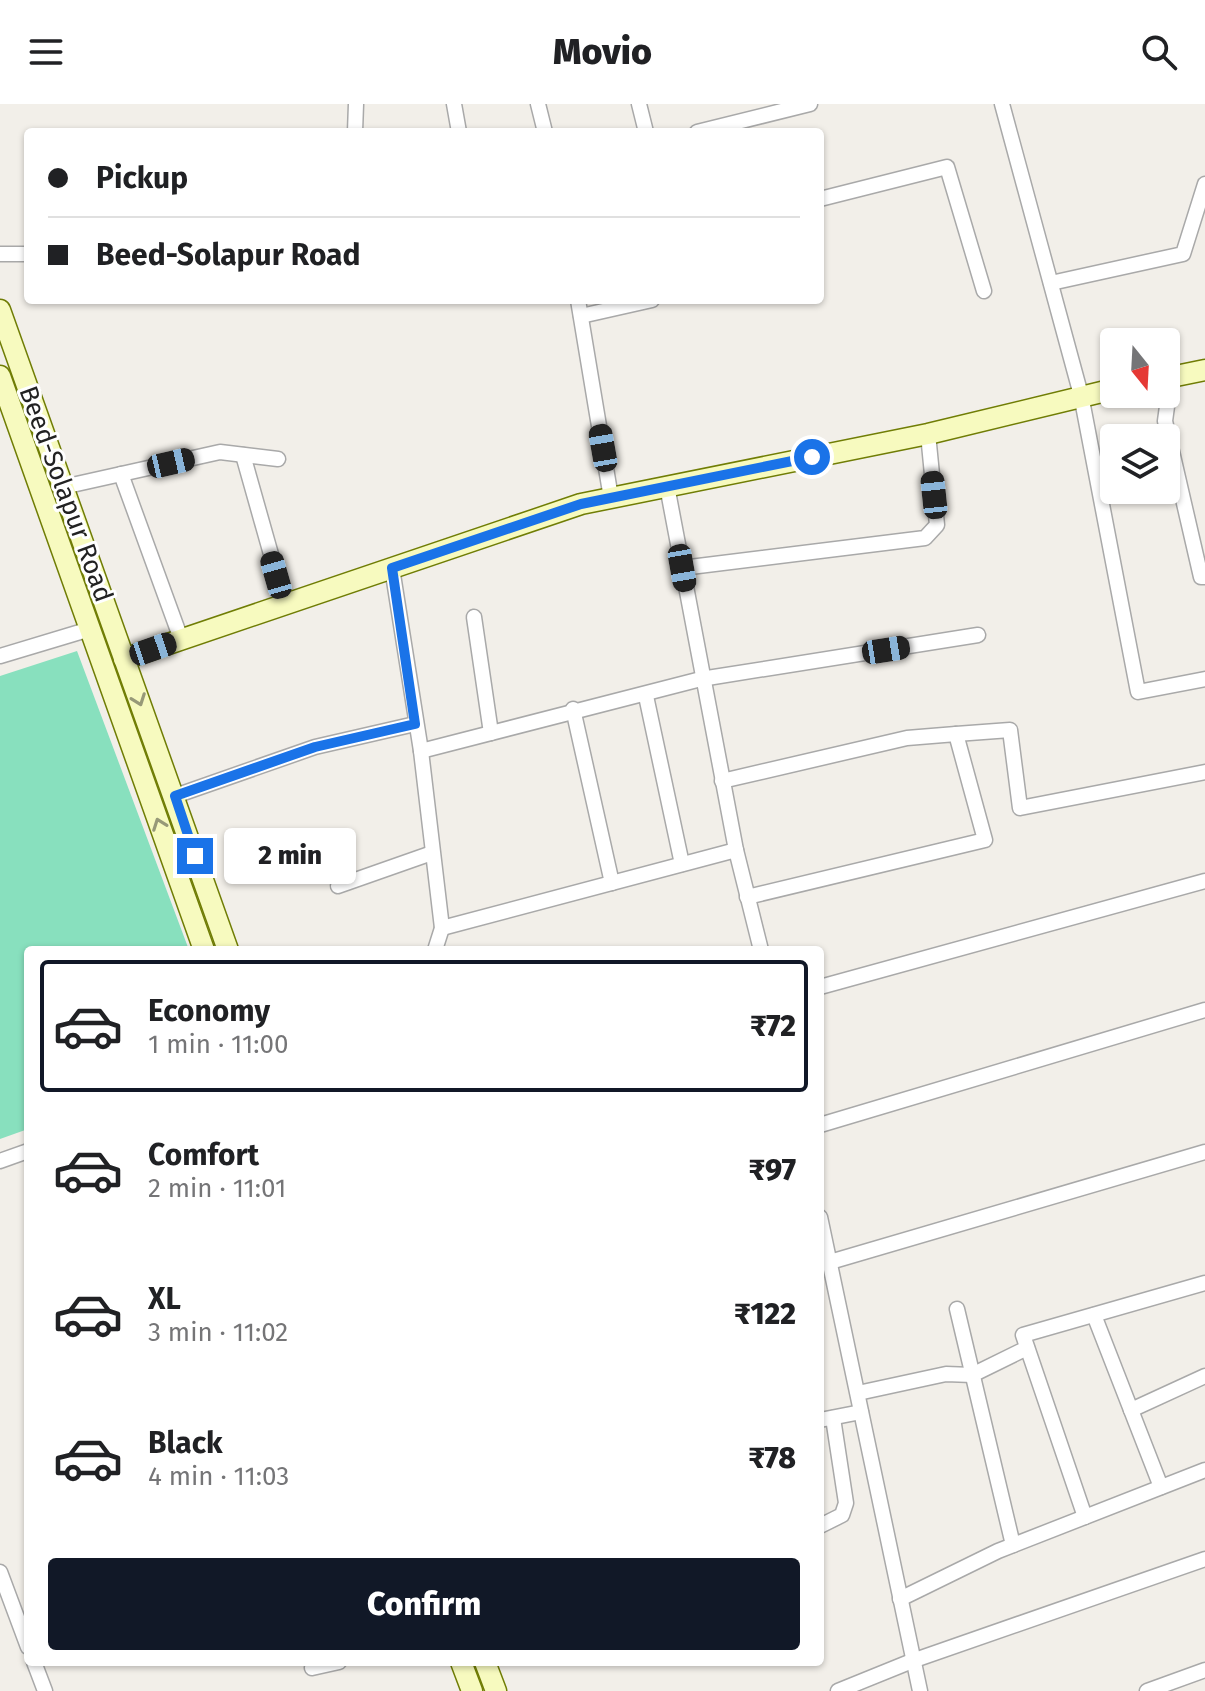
<!DOCTYPE html>
<meta charset="utf-8">
<style>
:root{--surface:#fff;--page:#f6f6f6;--text:#202124;--muted:#757577;--line:#e0e0e0;--accent:#111827}
body{margin:0;font-family:"Fira Sans",sans-serif;background:var(--page);color:var(--text);height:100vh;display:flex;flex-direction:column;font-size:30px;white-space:nowrap}
*{box-sizing:border-box;margin:0}
p{font-size:26px;color:var(--muted)}
.icon{flex:none;width:44px;height:44px;fill:none;stroke:currentColor;stroke-width:2;stroke-linecap:round;stroke-linejoin:round}
.map{position:relative;flex:1;overflow:hidden}
.panel{position:absolute;left:24px;top:842px;width:800px;height:720px;display:flex;flex-direction:column;background:var(--surface);border-radius:8px;box-shadow:0 2px 6px #0004}
.panel>*{flex:none}
.guide{position:absolute;left:24px;top:24px;width:800px;height:176px;border-radius:8px;box-shadow:0 2px 6px #0004;display:grid;align-content:center;height:176px;padding:0 24px;background:var(--surface)}
.needle{width:52px;rotate:162deg}
.buttons{position:absolute;left:1100px;top:224px;display:grid;gap:16px}
.buttons a{display:grid;place-items:center;width:80px;height:80px;border-radius:8px;background:var(--surface);box-shadow:0 2px 6px #0004;font-size:40px}
.end{position:absolute;width:36px;height:36px;margin:-18px;border:10px solid #1a73e8;background:#fff;box-shadow:0 0 0 4px #fff}
.from{border-radius:50%}
.bubble{position:absolute;height:56px;border-radius:8px;background:var(--surface);box-shadow:0 2px 6px #0004;font-size:26px;font-weight:800;line-height:56px;text-align:center}
.car{position:absolute;width:24px;height:48px;margin:-24px -12px;border-radius:10px;box-shadow:0 0 6px 2px #0007;background:linear-gradient(#222 24%,#8ab4d8 0 40%,#222 0 76%,#8ab4d8 0 86%,#222 0)}
.guide b{display:flex;align-items:center;gap:28px;height:76px;font-size:30px}
.guide b+b{border-top:2px solid var(--line)}
.guide i{width:20px;height:20px;background:var(--text)}
ul{padding:14px 0 0;list-style:none}
li{display:flex;align-items:center;gap:24px;height:132px;margin:0 16px 12px;padding:0 8px;border:4px solid transparent;border-radius:8px}
li div{flex:1}
li b{display:block;font-size:30px}
li em{font-style:normal;font-weight:800}
li.active{border-color:var(--accent)}
li>.icon{width:72px;height:72px;stroke-width:1.5}
.cta{display:flex;gap:16px;margin-top:auto;padding:16px 24px}
.cta a{flex:1;height:92px;border-radius:8px;background:var(--accent);color:#fff;font-size:32px;font-weight:800;line-height:92px;text-align:center}
header{display:flex;justify-content:space-between;align-items:center;height:104px;padding:0 24px;background:var(--surface);font-size:36px;font-weight:800}
.map>svg:first-child{display:block}
.pitch{fill:#88e0be}
.lines{fill:none;stroke-linecap:round;stroke-linejoin:round}
.street-casing{stroke:#a9a9a9;stroke-width:17}
.secondary-casing{stroke:#707d05;stroke-width:23}
.street{stroke:#fff;stroke-width:14}
.secondary{stroke:#f7fabf;stroke-width:20}
.oneway{stroke:#979978}
.route{stroke:#1a73e8;stroke-width:10}
.labels{text-anchor:middle;dominant-baseline:central;stroke-width:6;stroke-linejoin:round;paint-order:stroke}
.street-label{font-size:26px;fill:#222;stroke:#fff}
</style>
<header><svg class="icon" aria-label="menu" viewBox="0 0 24 24"><path d="M4 6h16M4 12h16M4 18h16"/></svg>Movio<svg class="icon" aria-label="search" viewBox="0 0 24 24"><circle cx="10" cy="10" r="6"/><path d="M15 15l6 6"/></svg></header>
<div class="map">
<svg width="1205" height="1587" viewBox="0 0 1205 1587">
<rect width="100%" height="100%" fill="#f2efe9"/>
<path class="pitch" d="M77,547L189,846H28V1025L0,1035V572Z"/>
<g class="lines">
<defs>
<g id="street">
<path d="M454,0L459,28"/>
<path d="M538,0L545,28"/>
<path d="M639,0L646,28"/>
<path d="M1002,0L1081,291L1138,588L1205,575"/>
<path d="M355,28L356,0"/>
<path d="M697,28L810,0"/>
<path d="M820,95L947,63L984,187"/>
<path d="M0,150H28"/>
<path d="M1051,179L1183,150L1205,80"/>
<path d="M578,196L611,394"/>
<path d="M581,212L652,196"/>
<path d="M1171,273L1165,317L1201,473H1205"/>
<path d="M243,351L285,500"/>
<path d="M121,370L181,535"/>
<path d="M667,382L736,746L761,846"/>
<path d="M63,383L220,348L278,355"/>
<path d="M392,464L421,647L442,824L435,846"/>
<path d="M682,464L925,434L937,421L928,330"/>
<path d="M474,513L491,629"/>
<path d="M0,552L90,525"/>
<path d="M646,592L682,760"/>
<path d="M573,605L612,779"/>
<path d="M956,630L1010,626L1020,704L1205,668"/>
<path d="M421,647L701,575L978,531"/>
<path d="M722,677L907,634L956,630L985,736L747,793"/>
<path d="M175,692L315,643L415,620"/>
<path d="M338,782L432,749"/>
<path d="M442,824L736,746"/>
<path d="M820,883L1205,777"/>
<path d="M820,1021L1205,906"/>
<path d="M0,1057L28,1047"/>
<path d="M820,1113L920,1587"/>
<path d="M830,1158L1205,1048"/>
<path d="M957,1205L1013,1441"/>
<path d="M1094,1211L1161,1383"/>
<path d="M858,1289L946,1270L972,1271L1027,1244"/>
<path d="M1131,1306L1205,1272"/>
<path d="M820,1316L861,1308"/>
<path d="M1085,1413L1023,1231L1205,1179"/>
<path d="M820,1422L842,1411L846,1399L833,1314"/>
<path d="M0,1468L28,1543"/>
<path d="M900,1495L998,1447L1205,1366"/>
<path d="M34,1558L45,1587"/>
<path d="M312,1564L339,1558"/>
<path d="M838,1587L912,1557L1205,1455"/>
<path d="M1147,1587L1205,1566"/>
</g>
<g id="secondary">
<path d="M0,206L228,846"/>
<path d="M0,272L204,846"/>
<path d="M1166,274L1205,266"/>
<path d="M124,555L581,400L928,330L1114,285"/>
<path d="M461,1558L472,1587"/>
<path d="M485,1558L496,1587"/>
</g>
</defs>
<use href="#street" class="street-casing"/>
<use href="#secondary" class="secondary-casing"/>
<use href="#street" class="street"/>
<use href="#secondary" class="secondary"/>
</g>
<defs><path id="oneway-chevron" d="M-2-3.5L2.5 0L-2 3.5" fill="none" stroke-width="1.6" stroke-linecap="round" stroke-linejoin="round" transform="scale(2)"/></defs>
<g class="oneway">
<use href="#oneway-chevron" transform="translate(139 596) rotate(70)"/>
<use href="#oneway-chevron" transform="translate(159 720) rotate(-110)"/>
</g>
<g class="lines">
<path class="route" d="M195,752L175,692L315,643L415,620L392,464L581,400L812,353"/>
</g>
<g class="labels">
<g class="street-label">
<text transform="translate(66 390) rotate(70)">Beed-Solapur Road</text>
</g>
</g>
</svg>
<div class="buttons">
<a><svg class="needle" viewBox="-14 -14 28 28"><path d="M0-13l5 13h-10z" fill="#e53935"/><path d="M0 13l5-13h-10z" fill="#757577"/></svg></a>
<a><svg class="icon" aria-label="layers" viewBox="0 0 24 24"><path d="M12 4l9 5-9 5-9-5zM3 14l9 5 9-5"/></svg></a>
</div>
<i class="end from" style="left:812px;top:353px"></i>
<i class="end" style="left:195px;top:752px"></i>
<div class="bubble" style="left:224px;top:724px;width:132px">2 min</div>
<i class="car" style="left:603px;top:344px;rotate:350deg"></i>
<i class="car" style="left:171px;top:359px;rotate:77deg"></i>
<i class="car" style="left:934px;top:391px;rotate:354deg"></i>
<i class="car" style="left:682px;top:464px;rotate:170deg"></i>
<i class="car" style="left:276px;top:471px;rotate:344deg"></i>
<i class="car" style="left:153px;top:545px;rotate:71deg"></i>
<i class="car" style="left:886px;top:546px;rotate:81deg"></i>
<div class="guide">
<b><i class="from"></i>Pickup</b>
<b><i></i>Beed-Solapur Road</b>
</div>
<section class="panel">
<ul>
<li class="active"><svg class="icon" aria-label="car" viewBox="0 0 24 24"><path d="M5 17H2v-5l4-1 3-4h7l3 4 3 1v5h-3M9 17h6M6 11h13"/><circle cx="7" cy="17" r="2"/><circle cx="17" cy="17" r="2"/></svg><div><b>Economy</b><p>1 min · 11:00</p></div><em>₹72</em></li>
<li><svg class="icon" aria-label="car" viewBox="0 0 24 24"><path d="M5 17H2v-5l4-1 3-4h7l3 4 3 1v5h-3M9 17h6M6 11h13"/><circle cx="7" cy="17" r="2"/><circle cx="17" cy="17" r="2"/></svg><div><b>Comfort</b><p>2 min · 11:01</p></div><em>₹97</em></li>
<li><svg class="icon" aria-label="car" viewBox="0 0 24 24"><path d="M5 17H2v-5l4-1 3-4h7l3 4 3 1v5h-3M9 17h6M6 11h13"/><circle cx="7" cy="17" r="2"/><circle cx="17" cy="17" r="2"/></svg><div><b>XL</b><p>3 min · 11:02</p></div><em>₹122</em></li>
<li><svg class="icon" aria-label="car" viewBox="0 0 24 24"><path d="M5 17H2v-5l4-1 3-4h7l3 4 3 1v5h-3M9 17h6M6 11h13"/><circle cx="7" cy="17" r="2"/><circle cx="17" cy="17" r="2"/></svg><div><b>Black</b><p>4 min · 11:03</p></div><em>₹78</em></li>
</ul>
<div class="cta"><a>Confirm</a></div>
</section>
</div>
